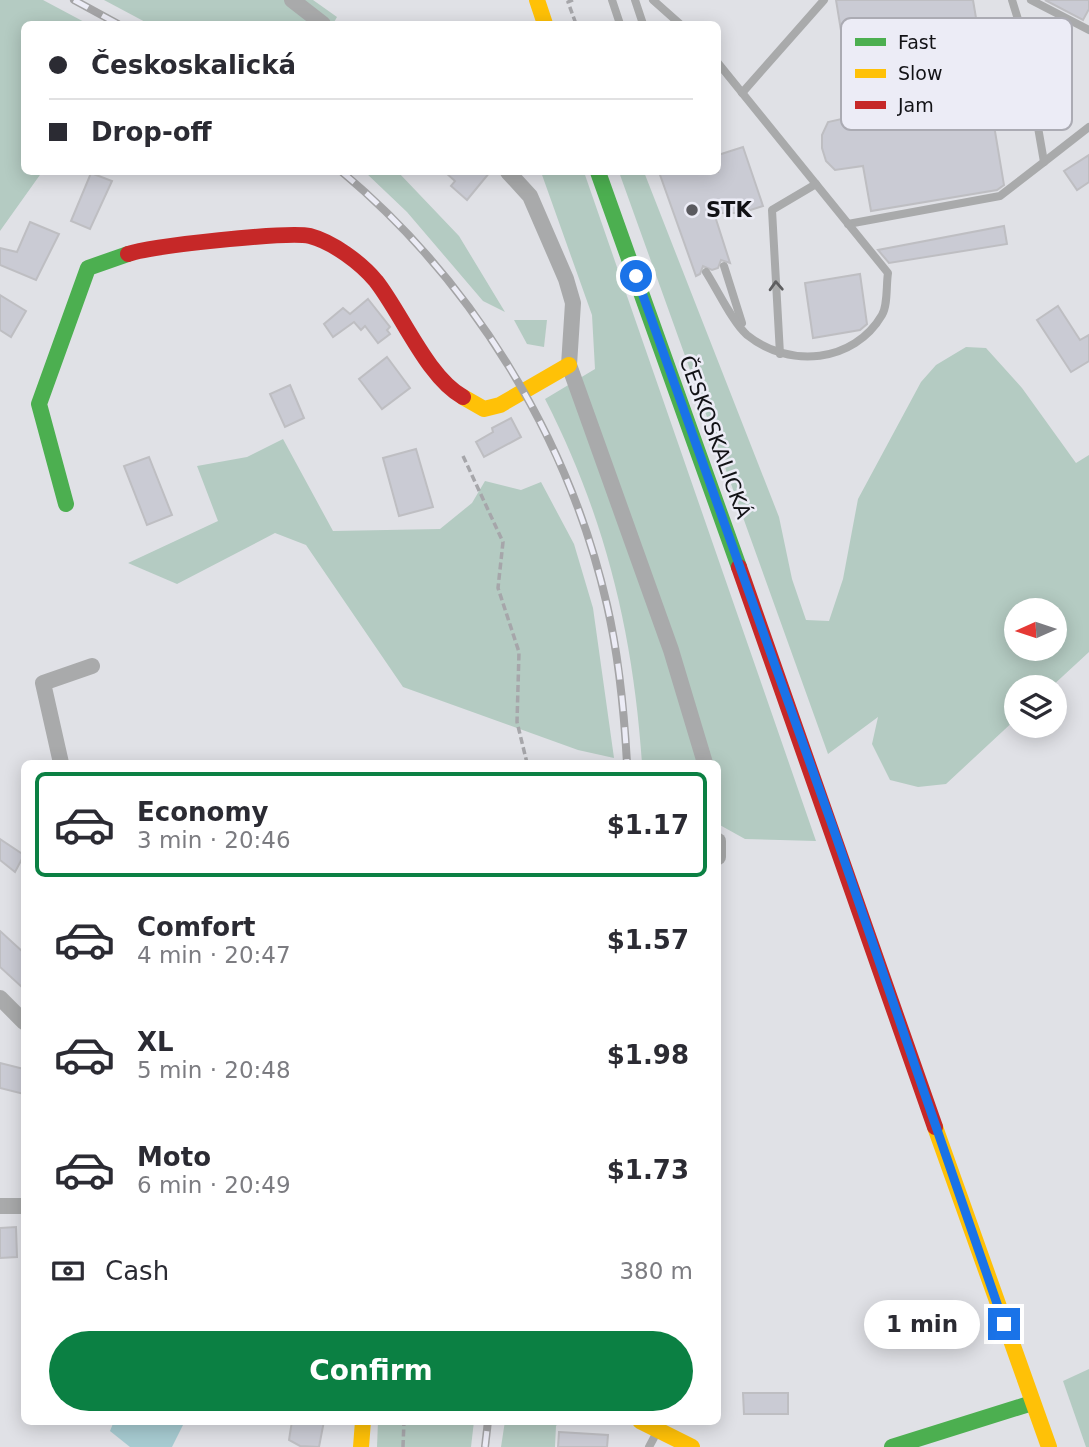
<!DOCTYPE html>
<meta charset="utf-8">
<style>
:root{--surface:#fff;--page:#f7f7f7;--text:#2b2b33;--muted:#7c7c81;--line:#e1e1e2;--accent:#0b8043}
body{margin:0;font-family:"DejaVu Sans",sans-serif;background:var(--page);color:var(--text);height:100vh;display:flex;flex-direction:column;font-size:26px;white-space:nowrap}
*{box-sizing:border-box;margin:0}
p{font-size:23px;color:var(--muted)}
.icon{flex:none;width:38px;height:38px;fill:none;stroke:currentColor;stroke-width:2;stroke-linecap:round;stroke-linejoin:round}
.map{position:relative;flex:1;overflow:hidden}
.sheet{position:absolute;left:21px;top:760px;width:700px;height:665px;display:flex;flex-direction:column;background:var(--surface);border-radius:10px;box-shadow:0 4px 18px #0003}
.sheet>*{flex:none}
.guide{position:absolute;left:21px;top:21px;width:700px;height:154px;border-radius:10px;box-shadow:0 4px 18px #0003;display:grid;align-content:center;height:154px;padding:0 28px;background:var(--surface)}
.needle{width:46px;rotate:267deg}
.controls{position:absolute;left:1004px;top:598px;display:grid;gap:14px}
.controls a{display:grid;place-items:center;width:63px;height:63px;border-radius:50%;background:var(--surface);box-shadow:0 4px 18px #0003;font-size:35px}
.end{position:absolute;width:32px;height:32px;margin:-16px;border:9px solid #1a73e8;background:#fff;box-shadow:0 0 0 4px #fff}
.from{border-radius:50%}
.bubble{position:absolute;height:49px;border-radius:24px;background:var(--surface);box-shadow:0 4px 18px #0003;font-size:23px;font-weight:700;line-height:49px;text-align:center}
.guide b{display:flex;align-items:center;gap:24px;height:66px;font-size:26px}
.guide b+b{border-top:2px solid var(--line)}
.guide i{width:18px;height:18px;background:var(--text)}
ul{padding:12px 0 0;list-style:none}
li{display:flex;align-items:center;gap:21px;height:105px;margin:0 14px 10px;padding:0 14px;border:4px solid transparent;border-radius:10px}
li div{flex:1}
li b{display:block;font-size:26px}
li em{font-style:normal;font-weight:700}
li.active{border-color:var(--accent)}
li>.icon{width:63px;height:63px;stroke-width:1.5}
.pay{display:flex;align-items:center;gap:18px;height:77px;padding:0 28px;font-size:26px}
.pay p{margin-inline-start:auto}
.button{display:flex;gap:14px;margin-top:auto;padding:14px 28px}
.button a{flex:1;height:80px;border-radius:42px;background:var(--accent);color:#fff;font-size:28px;font-weight:700;line-height:80px;text-align:center}
.map>svg:first-child{display:block}
.green{fill:#b4cbc2;fill-rule:evenodd}
.water{fill:#a7cbd1}
.building{fill:#cacbd4;stroke:#bebec2;stroke-width:2}
.lines{fill:none;stroke-linecap:round;stroke-linejoin:round}
.path{stroke:#a6a6aa;stroke-width:3.5;stroke-dasharray:7 3.5;stroke-linecap:butt}
.lane{stroke:#a9aaab;stroke-width:8}
.street{stroke:#a9aaab;stroke-width:16}
.fast{stroke:#4caf50;stroke-width:16}
.slow{stroke:#ffc107;stroke-width:16}
.jam{stroke:#c62828;stroke-width:16}
.rail-casing{stroke:#a4a4a6;stroke-width:8}
.rail{stroke:#ececf6;stroke-width:5;stroke-dasharray:16;stroke-linecap:butt}
.oneway{stroke:#5e5e60}
.route{stroke:#1a73e8;stroke-width:9}
.poi-dot{fill:#5a5a5f;stroke:#ececf6;stroke-width:2.5}
.labels{text-anchor:middle;dominant-baseline:central;stroke-width:5;stroke-linejoin:round;paint-order:stroke}
.poi-label{font-size:21px;font-weight:bold;fill:#121216;stroke:#ececf6;text-anchor:start}
.street-label{font-size:21px;fill:#121216;stroke:#ececf6}
.key{fill:#ececf6;stroke:#ababb3;stroke-width:2}
.key-label{font-size:19px;fill:#121216}
</style>
<div class="map">
<svg width="1089" height="1447" viewBox="0 0 1089 1447">
<rect width="100%" height="100%" fill="#e0e1e6"/>
<g class="green">
<path d="M0,0H43L88,24H24V172H42L0,231Z"/>
<path d="M104,0H313L337,17L333,24H149Z"/>
<path d="M365,172H398L459,236L505,312L483,301L407,212Z"/>
<path d="M541,172H584L816,841L745,839L718,824V763H642C633,632 605,516 545,399L595,369L592,315Z"/>
<path d="M619,172H644L779,517L792,579L806,620L829,621L843,579L858,499L921,382L936,365L966,347L986,348L1022,388L1076,463L1089,455V652L1050,688H1017V718L946,784L918,787L890,780L872,744L878,717L828,754ZM1017,611H1055V649H1017Z"/>
<path d="M514,320H547L544,347L527,344Z"/>
<path d="M283,439L333,531L440,529L472,503L485,481L521,490L541,482L574,544L593,608L614,758L578,750L403,687L306,545L275,533L177,584L128,563L218,521L197,466L247,457Z"/>
<path d="M1089,1369V1447H1086L1063,1381Z"/>
<path d="M378,1421H474L471,1447H377Z"/>
<path d="M505,1421H560L556,1426L555,1447H501Z"/>
</g>
<path class="water" d="M114,1421H185L172,1447H130L110,1431Z"/>
<g class="building">
<path d="M836,0H973L1004,185L997,190L871,211L863,166L835,170L826,161L822,148V135L828,122L855,116Z"/>
<path d="M1045,0H1089V9L1083,20Z"/>
<path d="M743,147L763,206L741,213H714L730,263L721,260L718,268L712,270L703,266L700,274L696,276L659,172H718V155Z"/>
<path d="M1089,155V182L1077,190L1064,171Z"/>
<path d="M445,172H490L467,200L451,186L455,181Z"/>
<path d="M91,173L112,181L90,229L71,221Z"/>
<path d="M30,222L59,234L36,280L0,265V248L17,252Z"/>
<path d="M1004,226L1007,244L889,263L878,250Z"/>
<path d="M860,274L867,324L860,330L813,338L805,283Z"/>
<path d="M0,295L26,311L11,337L0,330Z"/>
<path d="M368,299L390,327L387,330L390,334L378,343L365,326L361,330L354,322L333,337L324,324L343,308L350,314Z"/>
<path d="M1058,306L1080,340L1089,335V361L1071,372L1037,320Z"/>
<path d="M387,357L410,388L382,409L359,379Z"/>
<path d="M290,385L304,418L285,427L270,394Z"/>
<path d="M511,418L521,437L484,457L476,442L493,432L492,428Z"/>
<path d="M416,449L433,507L399,516L383,458Z"/>
<path d="M149,457L172,515L147,525L124,466Z"/>
<path d="M0,839L24,855L15,872L0,860Z"/>
<path d="M0,931L24,953V989L0,967Z"/>
<path d="M0,1063L24,1069V1094L0,1088Z"/>
<path d="M16,1227L17,1257L0,1258V1228Z"/>
<path d="M743,1393H788V1414H744Z"/>
<path d="M292,1421H324L319,1447L300,1446L289,1440Z"/>
<path d="M559,1432L608,1435L607,1447H558Z"/>
</g>
<g class="lines">
<g class="path">
<path d="M573,0L568,2L576,24"/>
<path d="M463,456L503,542L498,588L519,652L517,722L527,763"/>
<path d="M403,1447L404,1421"/>
</g>
<g class="lane">
<path d="M612,0L620,24"/>
<path d="M635,0L643,24"/>
<path d="M653,0L680,24"/>
<path d="M1031,0L1089,30"/>
<path d="M742,93L824,0"/>
<path d="M1044,162L1089,127"/>
<path d="M848,224L1000,196L1044,162L1021,29L1012,0"/>
<path d="M724,266L742,323"/>
<path d="M706,272C717,289 733,323 747,335C789,369 854,363 882,315C888,305 886,285 888,273L718,63"/>
<path d="M780,354L772,210L816,184"/>
<path d="M649,1447L657,1432"/>
</g>
<g class="street">
<path d="M292,0L323,24"/>
<path d="M508,172L530,196L566,279L573,303L569,365L671,650L705,763"/>
<path d="M61,763L43,683L92,666"/>
<path d="M718,841V857"/>
<path d="M0,998L24,1022"/>
<path d="M0,1206H24"/>
</g>
<g class="fast">
<path d="M598,172L739,567"/>
<path d="M66,504L39,404L88,268L128,254"/>
<path d="M892,1447L1032,1403"/>
</g>
<g class="slow">
<path d="M537,0L545,24"/>
<path d="M463,397L484,409L500,405L569,365"/>
<path d="M935,1127L1049,1447"/>
<path d="M640,1421L692,1447"/>
<path d="M361,1447L363,1421"/>
</g>
<g class="jam">
<path d="M128,254C150,246 289,231 310,236C333,242 361,263 376,281C402,314 427,377 463,397"/>
<path d="M739,567L935,1127"/>
</g>
<defs>
<g id="rail">
<path d="M74,0L118,24"/>
<path d="M342,172C472,281 569,438 607,605C619,657 624,710 627,763"/>
<path d="M485,1447L488,1421"/>
</g>
</defs>
<use href="#rail" class="rail-casing"/>
<use href="#rail" class="rail"/>
</g>
<defs><path id="oneway-chevron" d="M-2-3.5L2.5 0L-2 3.5" fill="none" stroke-width="1.6" stroke-linecap="round" stroke-linejoin="round" transform="scale(1.75)"/></defs>
<use class="oneway" href="#oneway-chevron" transform="translate(776 286) rotate(-93)"/>
<g class="lines">
<path class="route" d="M636,276L831,822L1004,1324"/>
</g>
<circle class="poi-dot" cx="692" cy="210" r="7"/>
<g class="labels">
<g class="poi-label">
<text x="706" y="210">STK</text>
</g>
<g class="street-label">
<text transform="translate(715 437) rotate(70)">ČESKOSKALICKÁ</text>
</g>
</g>
<rect x="841" y="18" width="231" height="112" rx="10" class="key"/>
<rect x="855" y="38" width="31" height="8" fill="#4caf50"/>
<rect x="855" y="69" width="31" height="9" fill="#ffc107"/>
<rect x="855" y="101" width="31" height="8" fill="#c62828"/>
<g class="key-label">
<text x="898" y="49">Fast</text>
<text x="898" y="80">Slow</text>
<text x="898" y="112">Jam</text>
</g>
</svg>
<div class="controls">
<a><svg class="needle" viewBox="-14 -14 28 28"><path d="M0-13l5 13h-10z" fill="#e53935"/><path d="M0 13l5-13h-10z" fill="#7c7c81"/></svg></a>
<a><svg class="icon" aria-label="layers" viewBox="0 0 24 24"><path d="M12 4l9 5-9 5-9-5zM3 14l9 5 9-5"/></svg></a>
</div>
<i class="end from" style="left:636px;top:276px"></i>
<i class="end" style="left:1004px;top:1324px"></i>
<div class="bubble" style="left:864px;top:1300px;width:116px">1 min</div>
<div class="guide">
<b><i class="from"></i>Českoskalická</b>
<b><i></i>Drop-off</b>
</div>
<section class="sheet">
<ul>
<li class="active"><svg class="icon" aria-label="car" viewBox="0 0 24 24"><path d="M5 17H2v-5l4-1 3-4h7l3 4 3 1v5h-3M9 17h6M6 11h13"/><circle cx="7" cy="17" r="2"/><circle cx="17" cy="17" r="2"/></svg><div><b>Economy</b><p>3 min · 20:46</p></div><em>$1.17</em></li>
<li><svg class="icon" aria-label="car" viewBox="0 0 24 24"><path d="M5 17H2v-5l4-1 3-4h7l3 4 3 1v5h-3M9 17h6M6 11h13"/><circle cx="7" cy="17" r="2"/><circle cx="17" cy="17" r="2"/></svg><div><b>Comfort</b><p>4 min · 20:47</p></div><em>$1.57</em></li>
<li><svg class="icon" aria-label="car" viewBox="0 0 24 24"><path d="M5 17H2v-5l4-1 3-4h7l3 4 3 1v5h-3M9 17h6M6 11h13"/><circle cx="7" cy="17" r="2"/><circle cx="17" cy="17" r="2"/></svg><div><b>XL</b><p>5 min · 20:48</p></div><em>$1.98</em></li>
<li><svg class="icon" aria-label="car" viewBox="0 0 24 24"><path d="M5 17H2v-5l4-1 3-4h7l3 4 3 1v5h-3M9 17h6M6 11h13"/><circle cx="7" cy="17" r="2"/><circle cx="17" cy="17" r="2"/></svg><div><b>Moto</b><p>6 min · 20:49</p></div><em>$1.73</em></li>
</ul>
<div class="pay"><svg class="icon" aria-label="cash" viewBox="0 0 24 24"><path d="M3 7h18v10H3z"/><circle cx="12" cy="12" r="2"/></svg>Cash<p>380 m</p></div>
<div class="button"><a>Confirm</a></div>
</section>
</div>
